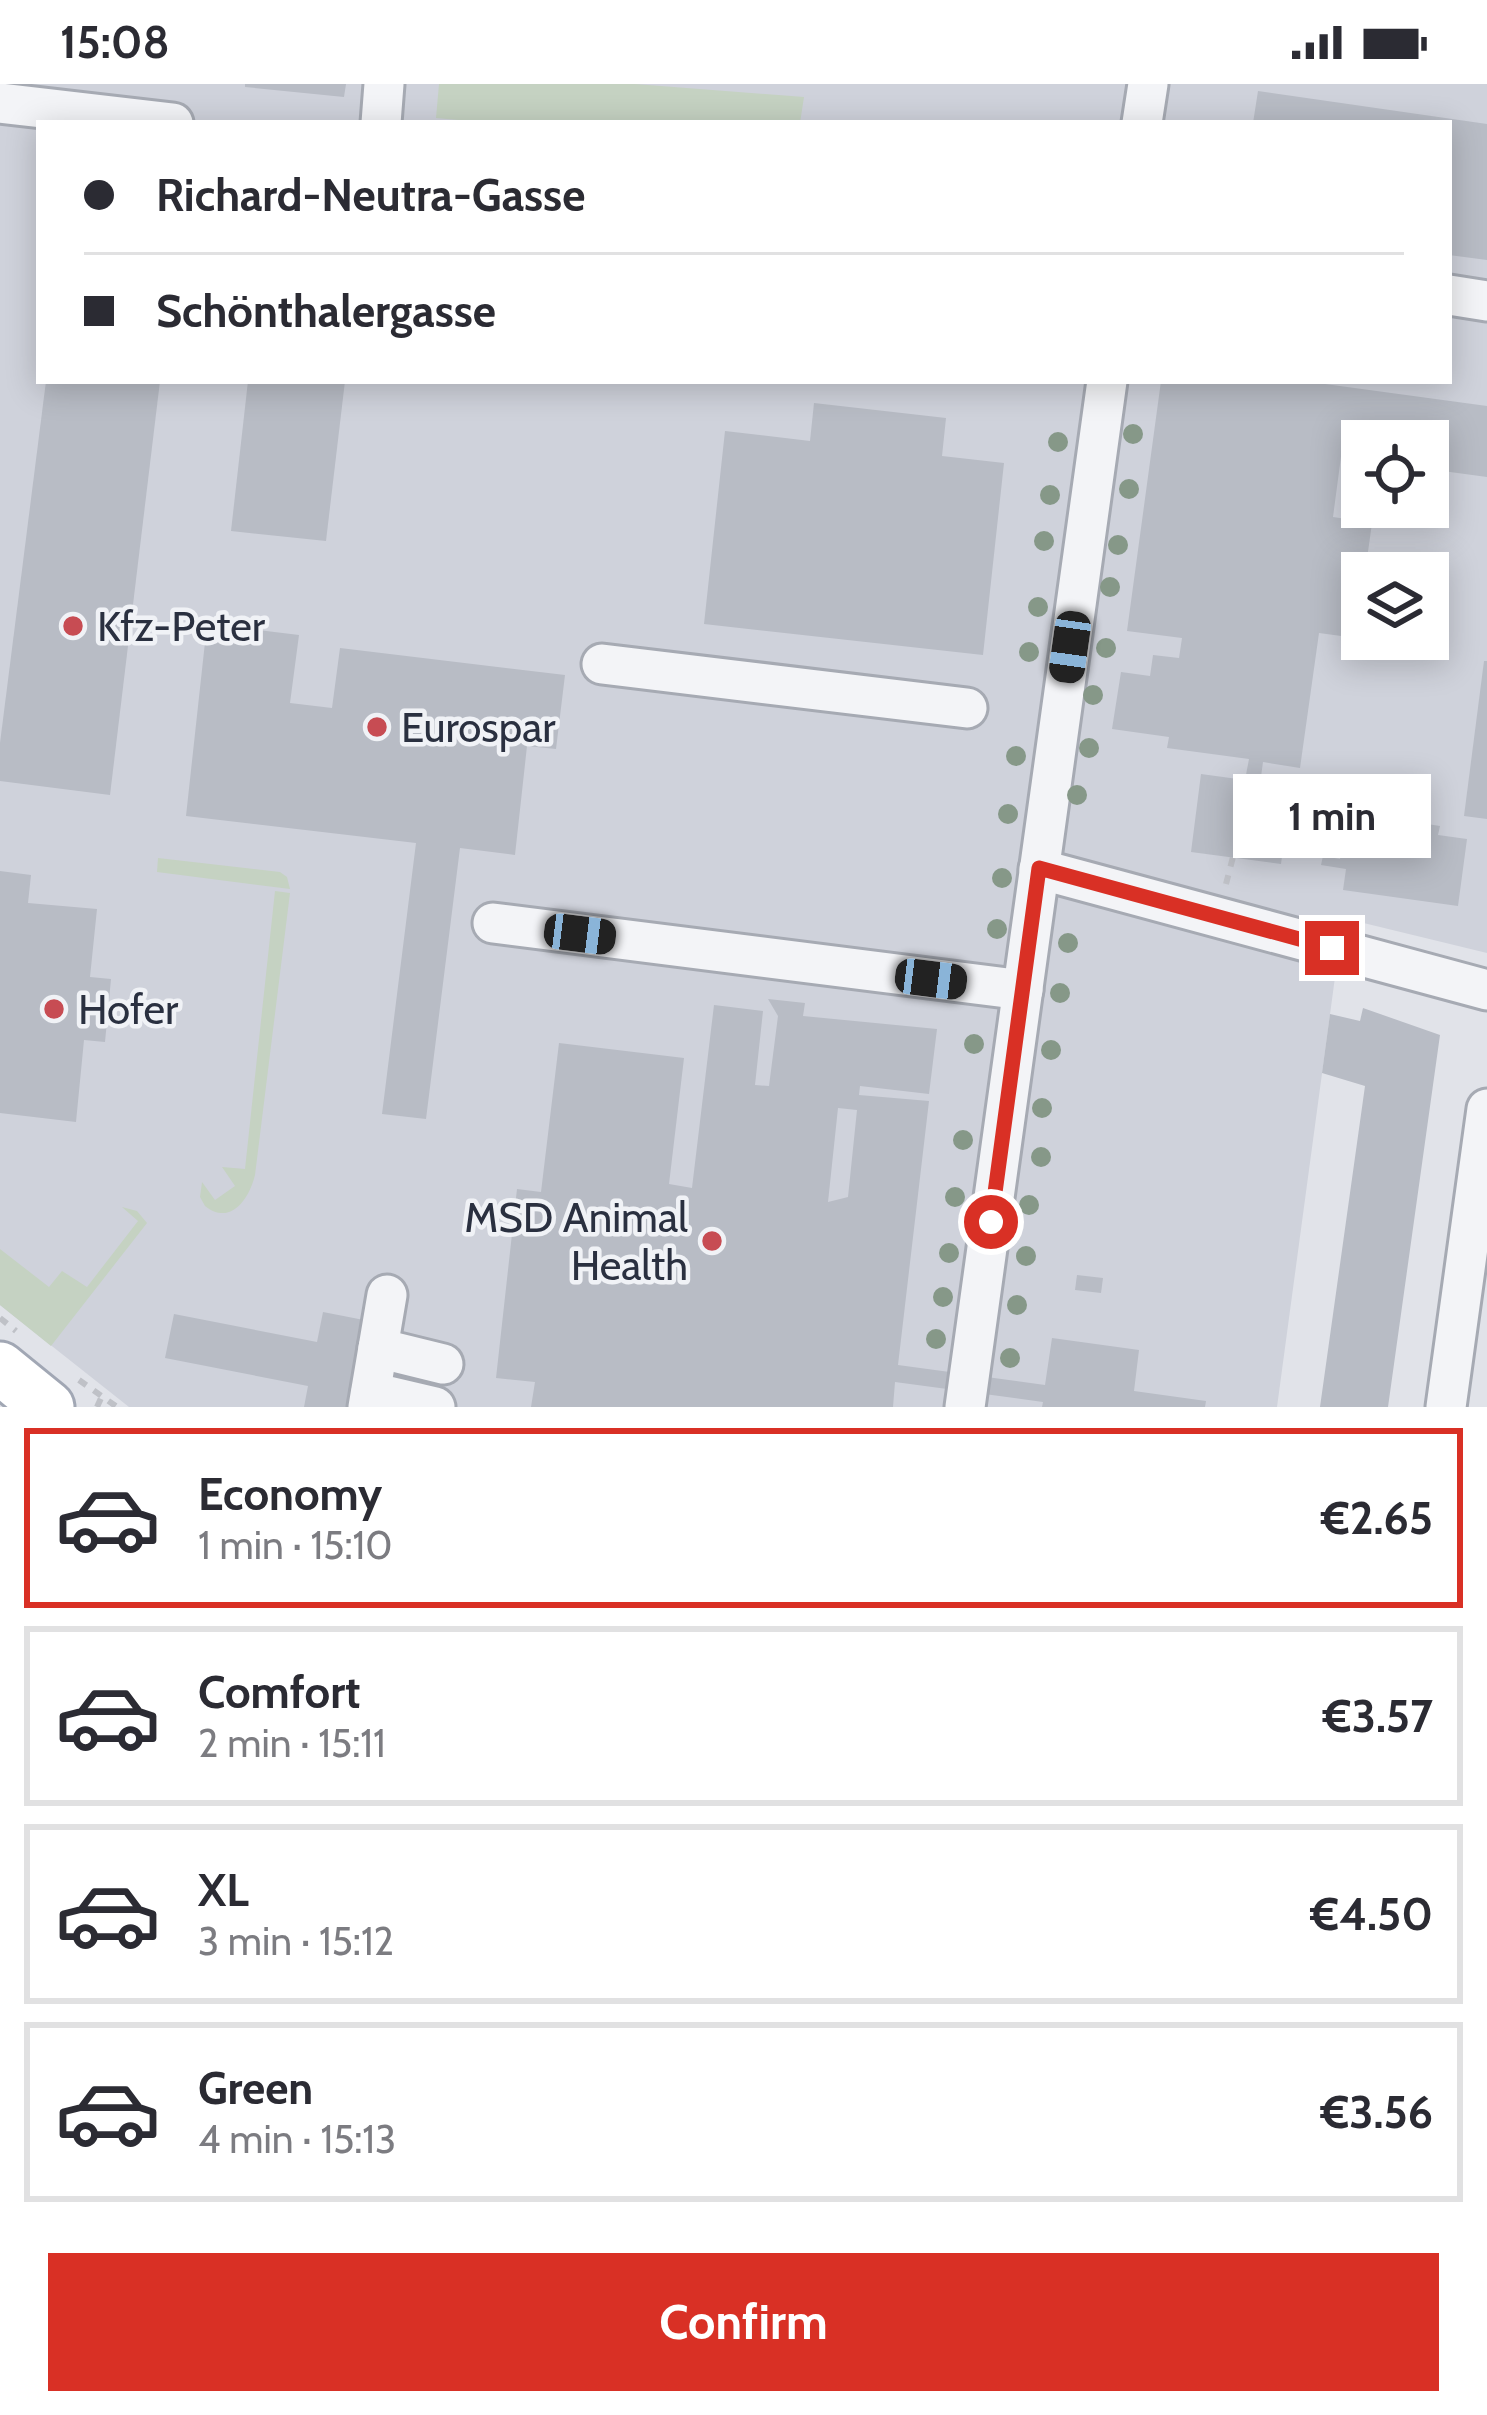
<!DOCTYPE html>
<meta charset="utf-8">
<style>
:root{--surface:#fff;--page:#f2f2f3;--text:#2b2b33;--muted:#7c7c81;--line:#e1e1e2;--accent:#d93025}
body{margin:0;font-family:Cabin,sans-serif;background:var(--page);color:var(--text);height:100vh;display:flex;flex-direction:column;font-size:45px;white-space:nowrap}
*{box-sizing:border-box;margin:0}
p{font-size:39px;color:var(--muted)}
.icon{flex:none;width:66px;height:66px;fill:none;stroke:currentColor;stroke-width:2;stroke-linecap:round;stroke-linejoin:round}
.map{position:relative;height:1323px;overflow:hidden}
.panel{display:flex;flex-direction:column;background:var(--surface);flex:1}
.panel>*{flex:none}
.top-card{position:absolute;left:36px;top:36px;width:1416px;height:264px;border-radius:0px;box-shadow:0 6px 30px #0003;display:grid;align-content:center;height:264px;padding:0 48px;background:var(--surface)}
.tools{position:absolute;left:1341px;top:336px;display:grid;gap:24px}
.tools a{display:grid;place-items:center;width:108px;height:108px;border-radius:0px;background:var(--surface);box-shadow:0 6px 30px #0003;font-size:60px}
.end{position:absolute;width:54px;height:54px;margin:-27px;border:15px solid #d93025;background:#fff;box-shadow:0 0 0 6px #fff}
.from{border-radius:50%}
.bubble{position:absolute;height:84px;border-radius:0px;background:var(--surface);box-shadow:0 6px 30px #0003;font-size:39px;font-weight:700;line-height:84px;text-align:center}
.car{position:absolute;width:36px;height:72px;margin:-36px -18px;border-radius:15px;box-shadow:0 0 9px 3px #0007;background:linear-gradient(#222 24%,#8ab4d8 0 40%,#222 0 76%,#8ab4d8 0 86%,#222 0)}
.top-card b{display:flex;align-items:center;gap:42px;height:114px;font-size:45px}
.top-card b+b{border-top:3px solid var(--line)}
.top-card i{width:30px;height:30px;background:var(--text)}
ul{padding:21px 0 0;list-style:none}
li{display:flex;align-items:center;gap:36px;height:180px;margin:0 24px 18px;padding:0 24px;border:6px solid var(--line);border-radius:0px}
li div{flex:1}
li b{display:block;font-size:45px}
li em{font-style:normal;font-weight:700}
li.current{border-color:var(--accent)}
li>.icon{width:108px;height:108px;stroke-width:1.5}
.action{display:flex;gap:24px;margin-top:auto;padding:24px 48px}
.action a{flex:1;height:138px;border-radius:0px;background:var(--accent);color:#fff;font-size:48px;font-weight:700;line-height:138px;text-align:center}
.status{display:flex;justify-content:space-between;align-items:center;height:84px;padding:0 60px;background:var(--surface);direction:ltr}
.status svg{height:33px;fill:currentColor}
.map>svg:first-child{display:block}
.built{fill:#cfd2db;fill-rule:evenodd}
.green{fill:#c5d2c2}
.building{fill:#b8bcc5;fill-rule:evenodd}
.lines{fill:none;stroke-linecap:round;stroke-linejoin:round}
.minor-casing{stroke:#a6aab3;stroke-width:45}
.major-casing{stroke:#a1a7b4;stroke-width:57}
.path{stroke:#bfc1c7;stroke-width:6;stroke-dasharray:9 9;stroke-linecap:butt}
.minor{stroke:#f3f4f7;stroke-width:39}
.major{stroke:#fff;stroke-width:51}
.tree{fill:#869888}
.route{stroke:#d93025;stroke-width:15}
.poi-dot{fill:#c74c53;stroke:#f0f2f6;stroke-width:4.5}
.labels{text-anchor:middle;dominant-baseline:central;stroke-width:9;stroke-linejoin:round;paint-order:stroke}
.poi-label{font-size:42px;fill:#2a3040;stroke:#f0f2f6;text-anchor:start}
</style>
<div class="status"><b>15:08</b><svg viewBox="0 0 49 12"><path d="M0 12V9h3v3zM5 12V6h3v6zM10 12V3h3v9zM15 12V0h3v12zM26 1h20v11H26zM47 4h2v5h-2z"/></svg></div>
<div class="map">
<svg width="1487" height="1323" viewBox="0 0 1487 1323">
<rect width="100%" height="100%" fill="#e1e3e9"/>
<path class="built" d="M0,0H1487V869L1343,834L1277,1323H129L0,1221ZM39,39H1449V297H39ZM1362,357H1428V423H1362ZM1362,489H1428V555H1362Z"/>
<g class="green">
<path d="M439,0H635L804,13L800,39H492L436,34Z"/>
<path d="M158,774L280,788L287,793L290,805L157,788Z"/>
<path d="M275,807L290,809L255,1091C249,1116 230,1142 205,1122L200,1113L202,1098L215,1116L235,1102L222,1083L245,1085Z"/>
<path d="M122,1123L137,1127L147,1139L51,1262L0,1221V1165L49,1203L62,1187L87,1203L138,1137Z"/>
</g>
<g class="building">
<path d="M245,0H346L344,13L245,3Z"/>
<path d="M1258,7L1487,40V176L1449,171V39H1253Z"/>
<path d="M46,297H160L110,711L0,697V659Z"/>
<path d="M248,297H345L326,457L231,447Z"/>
<path d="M1161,297H1303L1487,322V393L1428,385V357H1387L1344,350L1333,433L1372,439L1356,554L1319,549L1300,684L1263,678L1260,700L1291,704L1281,780L1191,768L1201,690L1245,696L1249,675L1167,664L1169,653L1112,645L1121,588L1150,592L1153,571L1179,574L1182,554L1127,547Z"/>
<path d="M814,319L946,334L942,372L1004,379L983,571L704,540L725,347L810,357Z"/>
<path d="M207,540L299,551L290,619L332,624L340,564L565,591L556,665L527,662L515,771L460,764L426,1035L382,1030L416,759L186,732Z"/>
<path d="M1484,577H1487V735L1464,732Z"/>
<path d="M1408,737L1440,742L1438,751L1467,755L1458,822L1343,806L1346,785L1321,781L1323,772L1340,775L1344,749L1351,750L1352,739L1407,747Z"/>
<path d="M0,787L31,791L28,819L97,825L90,893L111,895L105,958L84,956L76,1038L0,1029Z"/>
<path d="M768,915L805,919L803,932L937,945L929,1010L860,1002L859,1011L929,1017L898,1281L1045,1301L1052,1254L1139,1266L1134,1307L1206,1317L1205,1323H1042L1043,1318L895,1298L893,1323H531L535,1298L496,1294L517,1105L541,1108L559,959L684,974L669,1100L692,1104L714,921L763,927L755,1001L769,1002L778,932ZM838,1024L857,1026L848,1113L828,1118Z"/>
<path d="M1363,924L1440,951L1388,1323H1320L1365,1002L1322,989L1330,930L1360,937Z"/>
<path d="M1077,1191L1103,1194L1101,1209L1075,1206Z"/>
<path d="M323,1228L369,1237L352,1323H304L308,1302L165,1274L174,1230L317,1258Z"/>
</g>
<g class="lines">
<defs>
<g id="minor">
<path d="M0,19L173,39"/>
<path d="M381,39L384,0"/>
<path d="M1142,39L1148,0"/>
<path d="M1449,211L1487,217"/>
<path d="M602,580L967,624"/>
<path d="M1039,785L1487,906"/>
<path d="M493,839L1023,906"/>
<path d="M378,1264L443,1280"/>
<path d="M371,1308L435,1323"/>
<path d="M368,1323L387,1211"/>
<path d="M965,1323L1107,297"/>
<path d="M1446,1323L1487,1025"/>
</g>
<path id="major" d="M0,1284L48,1323"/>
</defs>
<use href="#minor" class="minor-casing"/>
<use href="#major" class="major-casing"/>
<g class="path">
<path d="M1226,800L1233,773"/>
<path d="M0,1234L16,1247"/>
<path d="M79,1296L117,1323"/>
<path d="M97,1323L102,1312"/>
</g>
<use href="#minor" class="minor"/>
<use href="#major" class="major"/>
</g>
<g class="tree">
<circle cx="1133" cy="350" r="10"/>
<circle cx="1058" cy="358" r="10"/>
<circle cx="1129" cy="405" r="10"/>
<circle cx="1050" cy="411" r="10"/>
<circle cx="1044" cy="457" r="10"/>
<circle cx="1118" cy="461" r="10"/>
<circle cx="1110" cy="503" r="10"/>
<circle cx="1038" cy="523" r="10"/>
<circle cx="1106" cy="564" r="10"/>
<circle cx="1029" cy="568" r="10"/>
<circle cx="1093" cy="611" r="10"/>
<circle cx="1089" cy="664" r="10"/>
<circle cx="1016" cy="672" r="10"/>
<circle cx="1077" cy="711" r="10"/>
<circle cx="1008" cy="730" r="10"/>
<circle cx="1002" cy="794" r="10"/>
<circle cx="997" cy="845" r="10"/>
<circle cx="1068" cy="859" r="10"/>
<circle cx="1060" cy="909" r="10"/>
<circle cx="974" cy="960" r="10"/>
<circle cx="1051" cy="966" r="10"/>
<circle cx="1042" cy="1024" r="10"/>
<circle cx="963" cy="1056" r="10"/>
<circle cx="1041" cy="1073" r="10"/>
<circle cx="955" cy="1113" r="10"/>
<circle cx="1029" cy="1121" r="10"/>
<circle cx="949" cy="1169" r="10"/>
<circle cx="1026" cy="1172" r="10"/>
<circle cx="943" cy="1213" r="10"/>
<circle cx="1017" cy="1221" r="10"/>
<circle cx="936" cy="1255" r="10"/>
<circle cx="1010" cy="1274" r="10"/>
</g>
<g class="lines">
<path class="route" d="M991,1138L1039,784L1332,864"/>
</g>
<g class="poi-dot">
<circle cx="73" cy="542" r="12"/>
<circle cx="377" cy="643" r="12"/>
<circle cx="54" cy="925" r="12"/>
<circle cx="712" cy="1157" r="12"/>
</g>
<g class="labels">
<g class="poi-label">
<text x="97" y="542">Kfz-Peter</text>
<text x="401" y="643">Eurospar</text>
<text x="78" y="925">Hofer</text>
<text x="688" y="1133" text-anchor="end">MSD Animal<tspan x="688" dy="48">Health</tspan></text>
</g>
</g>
</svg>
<div class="tools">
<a><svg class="icon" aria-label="locate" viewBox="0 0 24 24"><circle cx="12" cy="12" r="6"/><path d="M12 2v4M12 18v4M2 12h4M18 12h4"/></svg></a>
<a><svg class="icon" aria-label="layers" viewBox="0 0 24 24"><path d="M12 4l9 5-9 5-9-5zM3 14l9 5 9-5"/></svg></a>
</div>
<i class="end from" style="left:991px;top:1138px"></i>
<i class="end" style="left:1332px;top:864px"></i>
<div class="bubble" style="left:1233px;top:690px;width:198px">1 min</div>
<i class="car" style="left:1070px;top:563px;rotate:188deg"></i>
<i class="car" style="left:580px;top:850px;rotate:97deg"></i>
<i class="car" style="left:931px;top:895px;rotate:97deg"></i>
<div class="top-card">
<b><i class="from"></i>Richard-Neutra-Gasse</b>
<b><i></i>Schönthalergasse</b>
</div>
</div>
<section class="panel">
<ul>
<li class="current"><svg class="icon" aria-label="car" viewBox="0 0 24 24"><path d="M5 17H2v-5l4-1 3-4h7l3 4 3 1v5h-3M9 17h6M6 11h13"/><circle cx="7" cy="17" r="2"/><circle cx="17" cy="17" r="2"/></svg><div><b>Economy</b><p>1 min · 15:10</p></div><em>€2.65</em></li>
<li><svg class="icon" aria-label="car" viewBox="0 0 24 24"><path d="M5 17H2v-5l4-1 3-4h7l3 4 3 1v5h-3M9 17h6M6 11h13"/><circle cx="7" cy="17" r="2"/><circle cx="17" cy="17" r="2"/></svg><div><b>Comfort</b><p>2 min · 15:11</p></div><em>€3.57</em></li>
<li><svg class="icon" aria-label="car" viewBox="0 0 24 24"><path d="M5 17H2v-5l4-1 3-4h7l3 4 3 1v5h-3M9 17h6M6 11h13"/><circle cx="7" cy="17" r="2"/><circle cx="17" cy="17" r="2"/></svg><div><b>XL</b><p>3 min · 15:12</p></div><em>€4.50</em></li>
<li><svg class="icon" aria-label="car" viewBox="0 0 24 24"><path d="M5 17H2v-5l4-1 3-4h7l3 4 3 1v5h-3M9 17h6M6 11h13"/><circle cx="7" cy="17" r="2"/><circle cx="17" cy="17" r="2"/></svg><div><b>Green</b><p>4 min · 15:13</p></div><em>€3.56</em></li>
</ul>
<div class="action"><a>Confirm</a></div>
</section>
